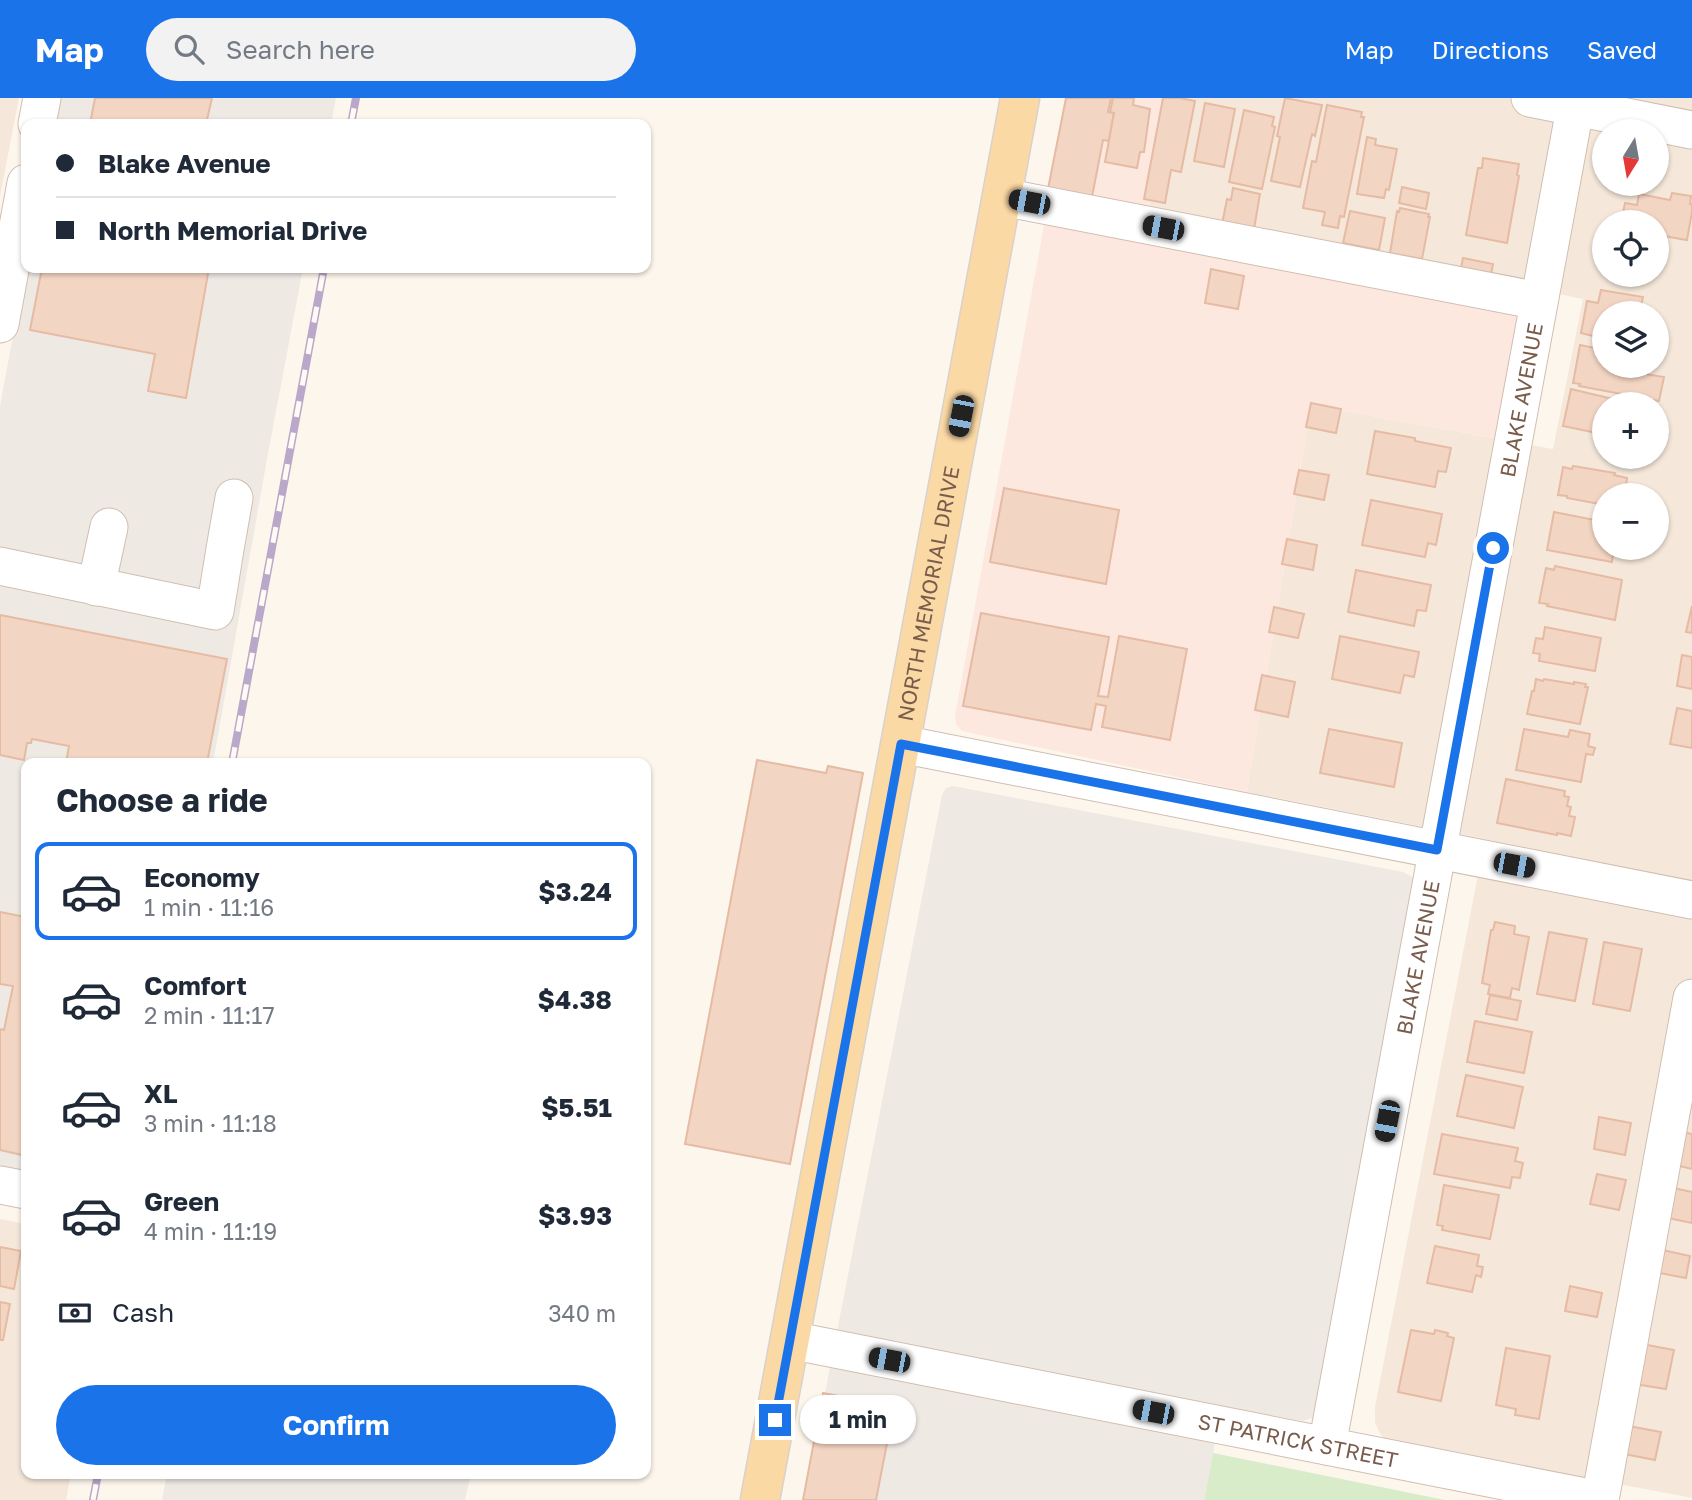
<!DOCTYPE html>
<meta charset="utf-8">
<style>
:root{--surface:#fff;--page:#f2f2f3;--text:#1f2937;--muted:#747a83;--line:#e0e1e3;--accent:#1a73e8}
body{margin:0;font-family:"Golos Text",sans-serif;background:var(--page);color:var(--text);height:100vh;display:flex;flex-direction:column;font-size:26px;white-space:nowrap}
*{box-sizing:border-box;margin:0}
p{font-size:23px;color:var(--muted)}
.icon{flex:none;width:38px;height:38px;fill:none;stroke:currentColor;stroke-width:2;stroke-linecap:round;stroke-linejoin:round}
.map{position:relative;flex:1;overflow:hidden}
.drawer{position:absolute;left:21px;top:660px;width:630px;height:721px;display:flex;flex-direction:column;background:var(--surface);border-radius:14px;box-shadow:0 2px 5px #0004}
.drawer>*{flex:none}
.top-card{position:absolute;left:21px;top:21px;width:630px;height:154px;border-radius:14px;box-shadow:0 2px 5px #0004;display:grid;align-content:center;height:154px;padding:0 35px;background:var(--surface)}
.needle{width:46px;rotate:191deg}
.controls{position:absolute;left:1592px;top:21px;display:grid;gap:14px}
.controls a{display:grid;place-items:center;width:77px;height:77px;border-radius:50%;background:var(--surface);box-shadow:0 2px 5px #0004;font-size:35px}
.end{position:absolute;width:32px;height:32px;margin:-16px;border:9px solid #1a73e8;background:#fff;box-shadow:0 0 0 4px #fff}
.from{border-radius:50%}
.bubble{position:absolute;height:49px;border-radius:24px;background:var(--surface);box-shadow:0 2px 5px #0004;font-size:23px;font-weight:700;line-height:49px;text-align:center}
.car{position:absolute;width:21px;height:42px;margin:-21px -10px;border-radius:9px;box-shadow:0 0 5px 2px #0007;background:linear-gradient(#222 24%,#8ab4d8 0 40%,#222 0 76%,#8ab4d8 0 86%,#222 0)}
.top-card b{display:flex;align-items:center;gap:24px;height:66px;font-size:26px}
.top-card b+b{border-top:2px solid var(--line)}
.top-card i{width:18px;height:18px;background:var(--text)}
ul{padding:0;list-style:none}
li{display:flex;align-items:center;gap:21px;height:98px;margin:0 14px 10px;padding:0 21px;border:4px solid transparent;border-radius:14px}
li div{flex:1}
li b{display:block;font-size:26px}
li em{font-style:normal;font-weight:700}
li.on{border-color:var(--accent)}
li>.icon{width:63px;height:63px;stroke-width:1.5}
h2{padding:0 35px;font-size:32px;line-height:84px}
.pay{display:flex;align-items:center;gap:18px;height:77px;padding:0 35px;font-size:26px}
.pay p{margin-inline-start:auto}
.button{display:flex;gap:14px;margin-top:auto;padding:14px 35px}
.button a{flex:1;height:80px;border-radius:42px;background:var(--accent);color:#fff;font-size:28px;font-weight:700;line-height:80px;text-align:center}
header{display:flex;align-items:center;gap:42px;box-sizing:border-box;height:98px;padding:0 35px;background:var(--accent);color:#fff}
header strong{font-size:33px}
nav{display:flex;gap:38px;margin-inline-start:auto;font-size:24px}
.search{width:490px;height:63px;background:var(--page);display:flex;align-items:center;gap:18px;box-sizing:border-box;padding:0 24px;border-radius:38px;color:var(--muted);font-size:26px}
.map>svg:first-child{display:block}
.residential{fill:#f5e8da;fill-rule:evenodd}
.commercial{fill:#fde8e0}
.industrial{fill:#efe9e4}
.green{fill:#d8ecc9}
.building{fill:#f3d5c3;stroke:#e6bba3;stroke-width:2}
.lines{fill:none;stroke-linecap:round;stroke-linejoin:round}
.minor-casing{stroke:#d1beb0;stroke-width:39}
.major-casing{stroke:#dad1cd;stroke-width:41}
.minor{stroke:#fff;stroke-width:37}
.major{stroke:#fbd9a5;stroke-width:38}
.rail-casing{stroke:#b9a8c9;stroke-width:8}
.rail{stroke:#fffaf3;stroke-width:5;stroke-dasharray:16;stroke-linecap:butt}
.route{stroke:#1a73e8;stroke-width:9}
.labels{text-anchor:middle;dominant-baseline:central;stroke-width:7;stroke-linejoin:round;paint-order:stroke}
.street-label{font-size:21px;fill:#7a5c4d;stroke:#fffaf3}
</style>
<header>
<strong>Map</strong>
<div class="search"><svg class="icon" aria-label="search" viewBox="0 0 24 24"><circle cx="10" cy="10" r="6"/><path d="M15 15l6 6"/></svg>Search here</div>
<nav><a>Map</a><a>Directions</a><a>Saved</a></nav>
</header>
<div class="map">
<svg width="1692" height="1402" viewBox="0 0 1692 1402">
<rect width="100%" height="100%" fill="#fdf6ec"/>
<g class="residential">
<path d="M0,0H19L0,98Z"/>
<path d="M1171,0H1692V1400L1392,1343L1384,1340L1379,1334L1375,1324V1309L1485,741L1247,694L1311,307L1553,351L1583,201L1148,113ZM1605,33H1657V86H1605ZM1605,124H1657V177H1605ZM1605,215H1657V268H1605ZM1605,306H1657V359H1605ZM1605,397H1657V450H1605Z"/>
<path d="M0,1121L26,1126V1376H71L66,1402H0Z"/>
</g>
<path class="commercial" d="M1067,0H1171L1148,113L1529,216L1505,342L1311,307L1247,694L962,633L956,626L955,618Z"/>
<g class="industrial">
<path d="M58,0H336L331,26H53Z"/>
<path d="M26,168V170H303L267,361L213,665H26V1074L0,1069V308Z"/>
<path d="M953,688L1403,774L1412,779L1419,789L1319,1318L1303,1323L1222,1308L1204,1402H804L942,697L946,690Z"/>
<path d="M167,1376H471L465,1402H162Z"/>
</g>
<path class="green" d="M1213,1355L1445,1402H1204Z"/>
<g class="building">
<path d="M95,0H212L206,26H90Z"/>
<path d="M1066,0H1111L1108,14L1114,15L1109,43L1103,42L1091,104L1047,96Z"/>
<path d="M1113,0H1134L1133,7L1150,11L1144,54H1140L1137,70L1105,64L1114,15L1110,14Z"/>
<path d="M1163,0H1180L1195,3L1181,74L1171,72L1165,105L1144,101Z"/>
<path d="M1285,0L1322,7L1315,38L1312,36L1300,89L1271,83L1280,39L1277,38Z"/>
<path d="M1205,5L1235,11L1224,69L1194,63Z"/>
<path d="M1327,7L1362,14L1361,19H1364L1344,119L1340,118L1338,130L1322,127L1325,114L1303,110L1312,63L1316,64Z"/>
<path d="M1244,12L1274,19L1272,28L1275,29L1262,91L1229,84Z"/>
<path d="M1367,39L1376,41L1375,47L1397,51L1389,92L1386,91L1384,100L1357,96Z"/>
<path d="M1483,60L1519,66L1517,77L1519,78L1507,145L1466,137L1478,70H1482Z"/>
<path d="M1402,89L1429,95L1426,111L1399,105Z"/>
<path d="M1233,90L1260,96L1252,143L1220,136L1227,101L1231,102Z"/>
<path d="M1672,95L1691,98L1690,106H1692V114L1687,142L1657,137V124H1621L1625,105L1637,107L1639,96L1670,102Z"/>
<path d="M1400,110L1429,116L1428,119H1430L1422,161L1390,155L1397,113L1399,114Z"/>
<path d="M1350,113L1385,120L1379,152L1343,145Z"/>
<path d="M1463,160L1493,166L1489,187L1459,180Z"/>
<path d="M42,170H209L186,300L148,293L155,256L30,232Z"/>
<path d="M1211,171L1244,178L1238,211L1205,205Z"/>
<path d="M1601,192L1643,199L1640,215H1605V241L1581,235L1587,203L1598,205Z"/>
<path d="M1580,247L1605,252V268H1647L1645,276L1664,279L1659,303L1579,288L1580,286L1573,285Z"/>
<path d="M1571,291L1621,303L1620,306H1605V335L1598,333L1597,335L1563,328Z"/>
<path d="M1311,305L1341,311L1336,335L1306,329Z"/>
<path d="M1375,333L1415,340V343L1451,350L1446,374L1438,373L1435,389L1367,376Z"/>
<path d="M1573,368L1615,375L1614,377L1627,380L1626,388L1633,390L1631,397H1605V407L1567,400V398L1558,397L1563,369L1572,371Z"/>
<path d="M1299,372L1329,377L1324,402L1294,396Z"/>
<path d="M1004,390L1119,412L1106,486L990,464Z"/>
<path d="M1371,402L1442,416L1436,447L1428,445L1425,459L1362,447Z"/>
<path d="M1554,414L1605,424V450H1614L1612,464L1547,452Z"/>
<path d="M1287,441L1317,447L1313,472L1282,466Z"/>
<path d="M1555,468L1622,482L1615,522L1547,508L1548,506L1539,505L1546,470L1554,472Z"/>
<path d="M1356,472L1431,487L1426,513L1417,512L1414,528L1348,514Z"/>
<path d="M1692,508V535L1686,534Z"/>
<path d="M1274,509L1304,516L1298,540L1269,534Z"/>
<path d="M981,515L1109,539L1098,598L1108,599L1119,538L1187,551L1170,642L1102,629L1106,608L1096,606L1091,632L963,608Z"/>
<path d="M0,517L227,561L207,665H66L69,648L32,641L31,645H27L24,662L0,657Z"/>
<path d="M1545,529L1601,540L1595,573L1539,563L1540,556L1533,555L1536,540L1543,541Z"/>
<path d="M1340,538L1419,554L1414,579L1404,577L1400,595L1332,581Z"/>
<path d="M1682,557L1692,559V591L1677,588Z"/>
<path d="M1262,577L1295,584L1288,619L1255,612Z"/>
<path d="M1536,581L1543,583L1544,581L1574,586V584L1586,586L1585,589H1588L1580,626L1527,616L1532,593H1534Z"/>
<path d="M1677,610L1692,613V650L1670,646Z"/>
<path d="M1329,631L1402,645L1394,689L1320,675Z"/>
<path d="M1524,631L1568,639L1570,632L1590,636L1588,648L1595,650L1593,657L1586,656L1581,684L1516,672Z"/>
<path d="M757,662L826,675L828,668L863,675L790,1066L685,1046Z"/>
<path d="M1506,681L1565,693L1564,698L1569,699L1567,708L1571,709L1569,718L1575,719L1571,738L1557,735V737L1497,725Z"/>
<path d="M0,814L26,819V1058L0,1052V931L4,932L13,888L0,886Z"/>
<path d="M1495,824L1515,828L1514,836L1529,839L1519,892L1512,890L1510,900L1488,896L1490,887L1482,885L1491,832H1493Z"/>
<path d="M1549,834L1587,841L1575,903L1537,896Z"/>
<path d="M1604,844L1642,851L1630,913L1593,906Z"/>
<path d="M1490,897L1521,903L1517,922L1486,916Z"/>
<path d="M1475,923L1532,934L1524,975L1467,964Z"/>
<path d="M1466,977L1523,989L1514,1030L1457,1018Z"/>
<path d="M1599,1019L1631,1025L1625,1057L1594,1051Z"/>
<path d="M1682,1034L1692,1036V1071L1675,1067Z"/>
<path d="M1442,1036L1518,1050L1515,1063L1523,1065L1520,1080L1512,1079L1510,1090L1434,1076Z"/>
<path d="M1597,1076L1626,1082L1619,1112L1590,1106Z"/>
<path d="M1444,1087L1499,1097L1490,1141L1442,1132L1443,1128L1437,1127Z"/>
<path d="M1669,1089L1692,1094V1125L1663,1119Z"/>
<path d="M1435,1148L1479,1157L1477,1168L1483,1169L1481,1179L1476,1177L1472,1194L1427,1185Z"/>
<path d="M0,1149L21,1153L14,1191L0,1188Z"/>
<path d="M1658,1151L1690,1158L1686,1180L1654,1174Z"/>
<path d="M1570,1188L1602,1195L1597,1219L1565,1213Z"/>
<path d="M0,1204L10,1206L3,1242H0Z"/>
<path d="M1411,1232L1434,1236L1435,1232L1448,1235L1447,1238L1454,1240L1441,1303L1398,1294Z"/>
<path d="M1642,1246L1674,1252L1666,1291L1634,1286Z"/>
<path d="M1506,1250L1550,1258L1539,1321L1515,1317L1516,1311L1496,1307Z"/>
<path d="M823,1295L894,1309L876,1402H803Z"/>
<path d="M1629,1328L1661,1334L1655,1362L1624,1356Z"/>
</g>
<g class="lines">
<defs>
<g id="minor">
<path d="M1530,0L1692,32"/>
<path d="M37,26L42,0"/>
<path d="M1002,99L1539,203"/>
<path d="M0,226L26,85"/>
<path d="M0,468L215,513L225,451L234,400"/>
<path d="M96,489L109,429"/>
<path d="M901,646L1692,802"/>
<path d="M0,1087L26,1092"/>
<path id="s1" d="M790,1242L1600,1402"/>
<path id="s2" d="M1327,1348L1577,0"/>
<path d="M1600,1402L1692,900"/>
</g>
<g id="major">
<path id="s3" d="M760,1402L1020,0"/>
</g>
</defs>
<use href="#minor" class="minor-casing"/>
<use href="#major" class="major-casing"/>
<use href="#minor" class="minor"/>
<use href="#major" class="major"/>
<defs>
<g id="rail">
<path d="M351,26L356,0"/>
<path d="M232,665L324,170"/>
<path d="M93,1402L98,1376"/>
</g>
</defs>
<use href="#rail" class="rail-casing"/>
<use href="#rail" class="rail"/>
</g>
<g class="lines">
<path class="route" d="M775,1322L901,646L1437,752L1493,450"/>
</g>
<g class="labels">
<g class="street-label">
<text stroke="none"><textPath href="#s2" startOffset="1064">BLAKE AVENUE</textPath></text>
<text stroke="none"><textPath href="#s3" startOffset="922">NORTH MEMORIAL DRIVE</textPath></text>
<text stroke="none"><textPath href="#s2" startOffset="497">BLAKE AVENUE</textPath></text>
<text stroke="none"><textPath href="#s1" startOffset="518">ST PATRICK STREET</textPath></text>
</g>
</g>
</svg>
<div class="controls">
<a><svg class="needle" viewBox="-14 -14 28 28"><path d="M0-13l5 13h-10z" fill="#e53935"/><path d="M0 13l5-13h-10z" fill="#747a83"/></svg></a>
<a><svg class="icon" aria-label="locate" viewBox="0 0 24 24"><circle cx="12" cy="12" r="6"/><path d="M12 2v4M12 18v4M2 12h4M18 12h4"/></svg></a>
<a><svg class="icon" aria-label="layers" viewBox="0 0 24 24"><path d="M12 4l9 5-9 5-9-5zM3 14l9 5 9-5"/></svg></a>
<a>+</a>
<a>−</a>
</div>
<i class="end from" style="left:1493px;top:450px"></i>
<i class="end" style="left:775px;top:1322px"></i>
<div class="bubble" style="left:800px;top:1297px;width:116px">1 min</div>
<i class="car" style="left:1029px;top:104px;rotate:281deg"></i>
<i class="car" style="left:1163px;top:130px;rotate:281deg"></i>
<i class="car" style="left:961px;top:318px;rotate:191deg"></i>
<i class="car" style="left:1514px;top:767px;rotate:101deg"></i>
<i class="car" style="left:1387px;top:1023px;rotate:191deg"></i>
<i class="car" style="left:889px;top:1262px;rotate:281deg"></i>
<i class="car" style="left:1153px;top:1314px;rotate:281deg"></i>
<div class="top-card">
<b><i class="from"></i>Blake Avenue</b>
<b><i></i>North Memorial Drive</b>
</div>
<section class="drawer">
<h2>Choose a ride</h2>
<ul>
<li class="on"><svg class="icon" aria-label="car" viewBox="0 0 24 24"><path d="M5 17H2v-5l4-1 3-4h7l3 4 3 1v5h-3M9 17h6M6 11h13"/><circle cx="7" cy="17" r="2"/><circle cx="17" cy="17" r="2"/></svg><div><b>Economy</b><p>1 min · 11:16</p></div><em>$3.24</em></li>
<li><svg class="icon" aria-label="car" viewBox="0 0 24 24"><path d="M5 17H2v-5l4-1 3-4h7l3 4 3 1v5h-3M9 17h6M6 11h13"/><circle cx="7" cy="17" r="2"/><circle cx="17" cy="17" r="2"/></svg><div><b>Comfort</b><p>2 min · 11:17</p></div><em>$4.38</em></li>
<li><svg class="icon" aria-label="car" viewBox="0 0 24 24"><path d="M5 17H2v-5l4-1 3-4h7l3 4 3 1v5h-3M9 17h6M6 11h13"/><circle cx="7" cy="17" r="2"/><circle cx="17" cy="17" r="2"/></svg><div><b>XL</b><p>3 min · 11:18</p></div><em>$5.51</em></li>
<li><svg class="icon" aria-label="car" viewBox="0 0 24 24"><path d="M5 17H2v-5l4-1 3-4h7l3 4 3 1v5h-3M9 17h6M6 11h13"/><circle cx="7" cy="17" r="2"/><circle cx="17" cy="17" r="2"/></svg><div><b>Green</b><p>4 min · 11:19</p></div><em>$3.93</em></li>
</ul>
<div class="pay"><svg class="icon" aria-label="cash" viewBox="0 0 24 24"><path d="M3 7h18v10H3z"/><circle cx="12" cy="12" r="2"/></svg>Cash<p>340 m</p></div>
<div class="button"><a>Confirm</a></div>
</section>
</div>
